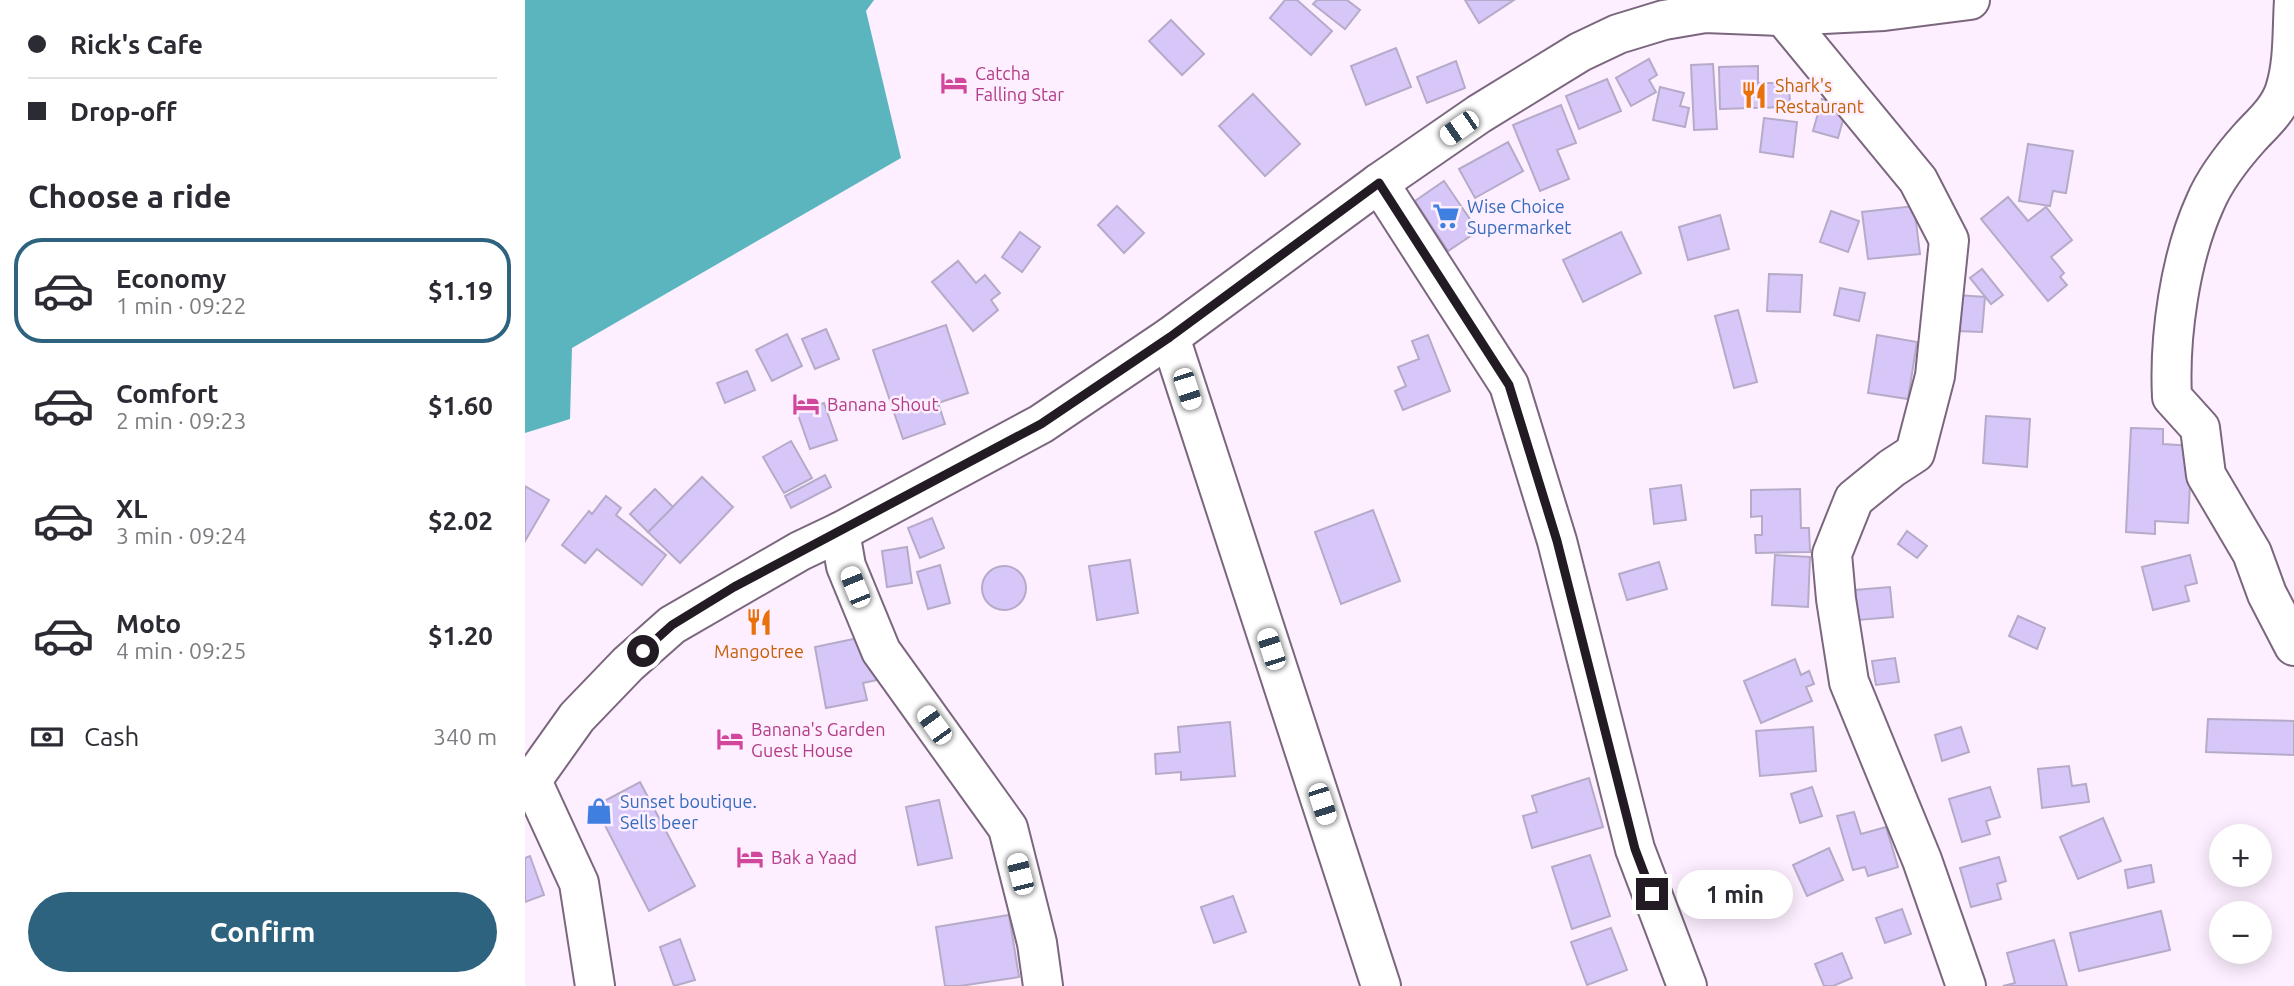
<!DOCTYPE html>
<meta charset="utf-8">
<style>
:root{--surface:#fff;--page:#f7f7f7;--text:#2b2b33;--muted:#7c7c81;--line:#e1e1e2;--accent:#2d637e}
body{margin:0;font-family:Ubuntu,sans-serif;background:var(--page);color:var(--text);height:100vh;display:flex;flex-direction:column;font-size:26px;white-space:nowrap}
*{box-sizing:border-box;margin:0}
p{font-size:23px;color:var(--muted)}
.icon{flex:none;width:38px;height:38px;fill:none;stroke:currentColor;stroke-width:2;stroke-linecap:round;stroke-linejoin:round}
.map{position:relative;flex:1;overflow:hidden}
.sheet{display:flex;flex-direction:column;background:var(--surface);width:525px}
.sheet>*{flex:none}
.top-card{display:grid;align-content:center;height:154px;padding:0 28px;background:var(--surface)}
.tools{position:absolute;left:1684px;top:824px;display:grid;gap:14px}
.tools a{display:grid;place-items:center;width:63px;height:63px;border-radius:50%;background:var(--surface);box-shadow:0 4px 18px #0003;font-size:35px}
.end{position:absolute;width:32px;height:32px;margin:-16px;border:9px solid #231b24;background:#fff;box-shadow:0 0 0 4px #fff}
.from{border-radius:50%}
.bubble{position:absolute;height:49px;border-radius:24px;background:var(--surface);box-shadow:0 4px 18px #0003;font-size:23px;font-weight:700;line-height:49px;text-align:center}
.car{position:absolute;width:21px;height:42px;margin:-21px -10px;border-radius:9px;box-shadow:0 0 5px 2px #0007;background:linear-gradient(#fff 24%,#345 0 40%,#fff 0 76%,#345 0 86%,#fff 0)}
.top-card b{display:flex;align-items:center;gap:24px;height:66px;font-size:26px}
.top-card b+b{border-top:2px solid var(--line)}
.top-card i{width:18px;height:18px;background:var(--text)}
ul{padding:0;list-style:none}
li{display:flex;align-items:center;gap:21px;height:105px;margin:0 14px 10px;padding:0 14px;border:4px solid transparent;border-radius:28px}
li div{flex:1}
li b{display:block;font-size:26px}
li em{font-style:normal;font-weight:700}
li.active{border-color:var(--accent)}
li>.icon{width:63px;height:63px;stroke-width:1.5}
h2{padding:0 28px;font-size:32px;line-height:84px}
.pay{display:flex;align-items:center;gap:18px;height:77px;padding:0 28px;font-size:26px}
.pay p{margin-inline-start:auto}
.cta{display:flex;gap:14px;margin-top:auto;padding:14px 28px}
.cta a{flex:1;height:80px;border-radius:42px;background:var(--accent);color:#fff;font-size:28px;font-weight:700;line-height:80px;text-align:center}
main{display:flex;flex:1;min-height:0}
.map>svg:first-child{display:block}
.water{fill:#5bb5bf}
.building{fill:#d7c7f8;stroke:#b5abc9;stroke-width:2}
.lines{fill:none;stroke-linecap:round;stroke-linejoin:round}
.minor-casing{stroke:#7b667e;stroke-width:42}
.major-casing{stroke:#7b667e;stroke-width:42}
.minor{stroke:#fff;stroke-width:38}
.major{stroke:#fff;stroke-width:38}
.route{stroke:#231b24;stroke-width:9}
.labels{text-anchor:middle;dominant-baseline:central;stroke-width:5;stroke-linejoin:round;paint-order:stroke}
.hotel-label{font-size:18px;fill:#b23c85;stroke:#fdefff;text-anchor:start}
.food-label{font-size:18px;fill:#c56008;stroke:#fdefff;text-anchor:start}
.shop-label{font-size:18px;fill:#366cbe;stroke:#fdefff;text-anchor:start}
</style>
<main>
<section class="sheet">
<div class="top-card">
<b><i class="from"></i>Rick's Cafe</b>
<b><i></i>Drop-off</b>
</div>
<h2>Choose a ride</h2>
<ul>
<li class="active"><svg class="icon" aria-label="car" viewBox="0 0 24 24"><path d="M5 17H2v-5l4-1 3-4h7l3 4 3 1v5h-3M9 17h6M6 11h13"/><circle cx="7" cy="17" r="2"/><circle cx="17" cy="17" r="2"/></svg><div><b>Economy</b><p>1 min · 09:22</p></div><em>$1.19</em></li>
<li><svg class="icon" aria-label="car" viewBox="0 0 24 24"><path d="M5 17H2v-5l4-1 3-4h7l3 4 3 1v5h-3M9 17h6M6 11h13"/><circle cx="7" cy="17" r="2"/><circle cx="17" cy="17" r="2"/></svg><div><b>Comfort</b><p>2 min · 09:23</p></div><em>$1.60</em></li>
<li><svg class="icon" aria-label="car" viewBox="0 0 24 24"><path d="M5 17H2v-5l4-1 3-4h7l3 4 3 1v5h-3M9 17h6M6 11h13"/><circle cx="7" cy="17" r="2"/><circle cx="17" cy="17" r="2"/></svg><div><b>XL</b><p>3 min · 09:24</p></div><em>$2.02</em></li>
<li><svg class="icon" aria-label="car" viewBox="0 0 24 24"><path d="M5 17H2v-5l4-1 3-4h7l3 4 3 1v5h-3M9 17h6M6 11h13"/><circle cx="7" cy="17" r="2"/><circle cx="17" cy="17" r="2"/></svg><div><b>Moto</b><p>4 min · 09:25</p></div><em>$1.20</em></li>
</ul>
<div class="pay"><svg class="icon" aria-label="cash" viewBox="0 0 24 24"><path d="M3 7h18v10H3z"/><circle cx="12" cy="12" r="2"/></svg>Cash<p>340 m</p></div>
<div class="cta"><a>Confirm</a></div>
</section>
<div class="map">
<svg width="1769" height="986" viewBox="0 0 1769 986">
<rect width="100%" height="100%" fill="#fdefff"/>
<path class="water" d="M0,0H349L341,11L376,158L47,348L45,419L0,433Z"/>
<g class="building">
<path d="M760,0H772L807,31L786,55L745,18Z"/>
<path d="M792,0H822L835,10L820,29L788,4Z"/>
<path d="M940,0H989L954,23Z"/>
<path d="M646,20L679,54L657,75L624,41Z"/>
<path d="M871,48L886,87L841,105L826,66Z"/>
<path d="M1124,59L1132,75L1124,80L1131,92L1106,106L1091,78Z"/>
<path d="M931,61L940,88L902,103L892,77Z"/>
<path d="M1188,64L1192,129L1169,130L1166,65Z"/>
<path d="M1233,66V83H1264L1265,107L1195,109L1194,67Z"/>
<path d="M1082,79L1096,111L1054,129L1041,96Z"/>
<path d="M1135,87L1159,93L1155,106L1164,108L1160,127L1128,120Z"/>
<path d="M728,94L775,144L740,176L694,126Z"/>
<path d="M1297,99L1322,106L1313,138L1288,131Z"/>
<path d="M1036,105L1051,143L1032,150L1044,179L1015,191L988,125Z"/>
<path d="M1239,118L1272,122L1268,157L1235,152Z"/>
<path d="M983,142L998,171L950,198L934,169Z"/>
<path d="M1503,144L1548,151L1541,193L1528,191L1525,206L1494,201Z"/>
<path d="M919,181L953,231L923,251L890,201Z"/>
<path d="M1483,197L1503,221L1521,207L1547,240L1526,257L1539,273L1535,277L1542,285L1523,301L1456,219Z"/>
<path d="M592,206L619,233L599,253L573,225Z"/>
<path d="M1389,206L1395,254L1343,259L1337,212Z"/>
<path d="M1306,211L1334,221L1323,252L1295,242Z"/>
<path d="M1195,215L1204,249L1163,260L1154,227Z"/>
<path d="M495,232L515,247L497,272L477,257Z"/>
<path d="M1096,232L1116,273L1058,302L1038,260Z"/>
<path d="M433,261L451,283L460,275L475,293L466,300L473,310L448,331L407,282Z"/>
<path d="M1457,269L1478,295L1466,304L1445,278Z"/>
<path d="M1244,274L1277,275L1275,312L1242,311Z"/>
<path d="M1315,288L1340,293L1334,321L1309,315Z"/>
<path d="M1432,295L1460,297L1457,332L1431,331Z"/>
<path d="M1213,310L1232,382L1209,388L1190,316Z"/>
<path d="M421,325L443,393L413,403L420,424L378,439L348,350Z"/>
<path d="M301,329L314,359L290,369L277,339Z"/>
<path d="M262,334L277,366L247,381L231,350Z"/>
<path d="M903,335L925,391L878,410L870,391L881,386L873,367L894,359L887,341Z"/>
<path d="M1352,335L1392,342L1383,399L1343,393Z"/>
<path d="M222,371L230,390L200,403L192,383Z"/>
<path d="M299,403L312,440L285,449L272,412Z"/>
<path d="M1461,416L1505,419L1502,467L1458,463Z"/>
<path d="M1606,428L1638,429V444L1667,446L1663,523L1630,521V534L1601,532Z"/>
<path d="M266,441L287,478L259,493L238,457Z"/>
<path d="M300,475L306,487L266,508L260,496Z"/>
<path d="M177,477L208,507L155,563L123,532Z"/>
<path d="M1156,485L1161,520L1129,524L1125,489Z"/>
<path d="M0,486L24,500L0,541Z"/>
<path d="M130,489L148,507L123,532L105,514Z"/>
<path d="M1275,489L1276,528H1284L1285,552L1231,553L1230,535H1237V516L1226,517V490Z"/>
<path d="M81,496L96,508L91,515L141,555L117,585L72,549L60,563L37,545L64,511L67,514Z"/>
<path d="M848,510L875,581L816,604L790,532Z"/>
<path d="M407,518L419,548L395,558L383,528Z"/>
<path d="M1382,531L1402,546L1392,558L1373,544Z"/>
<path d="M382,547L387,583L362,587L357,551Z"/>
<path d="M1250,555L1285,557L1283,607L1247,605Z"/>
<path d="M1665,555L1672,583L1660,586L1664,601L1628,610L1617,567Z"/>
<path d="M605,560L613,613L572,620L564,566Z"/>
<path d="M1134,562L1142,589L1102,600L1094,574Z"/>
<path d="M415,565L425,603L403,609L392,572Z"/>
<circle cx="479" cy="588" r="22"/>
<path d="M1365,587L1368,617L1333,620L1330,590Z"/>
<path d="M1493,616L1520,628L1512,649L1484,636Z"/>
<path d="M343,636L352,680L338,683L342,700L301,708L290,647Z"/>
<path d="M1370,658L1374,682L1351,685L1347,661Z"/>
<path d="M1270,659L1276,675L1284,671L1289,684L1281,687L1287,701L1236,723L1219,681Z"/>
<path d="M1683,719L1769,721V755L1681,752Z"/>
<path d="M705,722L710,776L656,780V772L631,774L630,754L655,752L653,727Z"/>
<path d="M1288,727L1291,771L1235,776L1231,731Z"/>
<path d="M1436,727L1444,752L1417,761L1410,735Z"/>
<path d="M1544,766L1547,786L1561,784L1564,802L1517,808L1513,769Z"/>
<path d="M1064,778L1078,827L1007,848L998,816L1012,812L1007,796Z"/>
<path d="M115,782L170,886L124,911L70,806Z"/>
<path d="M1287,787L1297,816L1275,823L1266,794Z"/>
<path d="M1465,787L1475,817L1461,821L1465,834L1437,842L1424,799Z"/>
<path d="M414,800L427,858L393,865L381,807Z"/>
<path d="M1329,812L1336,834L1361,827L1373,867L1343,876L1340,867L1328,870L1312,816Z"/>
<path d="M1578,818L1596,861L1553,879L1535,837Z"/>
<path d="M1304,848L1318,880L1282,896L1268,865Z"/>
<path d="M1065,855L1085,916L1047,929L1027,867Z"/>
<path d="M5,856L19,895L0,902V858Z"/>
<path d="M1474,857L1481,881L1472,884L1476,899L1446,907L1435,868Z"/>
<path d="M1626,865L1629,882L1603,888L1600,870Z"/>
<path d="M708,896L721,932L689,943L676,907Z"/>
<path d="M1377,909L1386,934L1360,943L1351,918Z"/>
<path d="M1636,911L1645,950L1554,971L1545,933Z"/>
<path d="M484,915L494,977L435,986H420L411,927Z"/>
<path d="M1086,928L1102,970L1062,985L1046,942Z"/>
<path d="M155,939L170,980L149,986L135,947Z"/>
<path d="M1529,940L1542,986H1478L1490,983L1482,953Z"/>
<path d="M1317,953L1327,978L1308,986H1299L1290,964Z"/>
</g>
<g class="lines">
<defs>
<g id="minor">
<path d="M1769,0C1767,30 1769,62 1760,90C1754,109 1738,123 1725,137C1708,156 1690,179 1680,203C1655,258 1644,337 1647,397L1675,428L1681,475L1727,553L1742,594L1769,646"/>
<path d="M1258,16L1393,180L1424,240L1410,376L1390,453L1367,468L1329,499L1307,554L1311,599L1324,682L1397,860L1441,986"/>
<path d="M854,183L984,385L1032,541L1110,849L1162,986"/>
<path d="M645,337L856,986"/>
<path d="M315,532L321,566L356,651L483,828L512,943L518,986"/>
<path d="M7,781L54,883L70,986"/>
</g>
<path id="major" d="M0,790L52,717L103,664L147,625L275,551L315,532L516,424L645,337L854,183L954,114L1055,52L1093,34L1139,20L1180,13L1258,16L1359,11L1445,0"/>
</defs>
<use href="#minor" class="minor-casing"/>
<use href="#major" class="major-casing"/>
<use href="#minor" class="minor"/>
<use href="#major" class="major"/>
</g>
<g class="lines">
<path class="route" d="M118,651L147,625L209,587L516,424L645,337L854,183L984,385L1032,541L1110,849L1127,894"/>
</g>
<defs>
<symbol id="hotel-bare" viewBox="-9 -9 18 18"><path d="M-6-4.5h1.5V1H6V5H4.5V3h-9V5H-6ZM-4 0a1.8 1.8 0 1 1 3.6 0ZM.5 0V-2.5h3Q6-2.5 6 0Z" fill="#d1479c" stroke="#fdefff" stroke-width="2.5" paint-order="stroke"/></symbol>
<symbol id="restaurant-bare" viewBox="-9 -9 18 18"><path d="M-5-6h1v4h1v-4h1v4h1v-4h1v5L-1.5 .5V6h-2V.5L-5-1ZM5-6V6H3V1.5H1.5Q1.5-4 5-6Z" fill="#e8710a" stroke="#fdefff" stroke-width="2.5" paint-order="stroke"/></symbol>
<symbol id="supermarket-bare" viewBox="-9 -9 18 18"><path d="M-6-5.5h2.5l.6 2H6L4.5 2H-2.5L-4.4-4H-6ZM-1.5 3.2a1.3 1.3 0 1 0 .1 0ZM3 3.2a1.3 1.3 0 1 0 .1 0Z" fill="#3f7fe0" stroke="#fdefff" stroke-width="2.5" paint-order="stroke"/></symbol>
<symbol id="shop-bare" viewBox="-9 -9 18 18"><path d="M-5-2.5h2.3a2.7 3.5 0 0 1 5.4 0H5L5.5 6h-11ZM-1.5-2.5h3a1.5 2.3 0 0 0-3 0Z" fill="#3f7fe0" stroke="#fdefff" stroke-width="2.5" paint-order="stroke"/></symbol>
</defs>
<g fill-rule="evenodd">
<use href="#hotel-bare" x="410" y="64" width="38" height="38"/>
<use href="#restaurant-bare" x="1210" y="76" width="38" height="38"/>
<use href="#supermarket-bare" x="902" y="197" width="38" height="38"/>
<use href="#hotel-bare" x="262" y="385" width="38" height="38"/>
<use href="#restaurant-bare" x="215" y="603" width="38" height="38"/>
<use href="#hotel-bare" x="186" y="720" width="38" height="38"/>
<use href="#shop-bare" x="55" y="792" width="38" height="38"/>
<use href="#hotel-bare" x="206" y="838" width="38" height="38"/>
</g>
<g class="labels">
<g class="hotel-label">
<text x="450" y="73">Catcha<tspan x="450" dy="21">Falling Star</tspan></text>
<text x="302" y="404">Banana Shout</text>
<text x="226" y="729">Banana's Garden<tspan x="226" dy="21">Guest House</tspan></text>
<text x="246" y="857">Bak a Yaad</text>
</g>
<g class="food-label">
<text x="1250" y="85">Shark's<tspan x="1250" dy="21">Restaurant</tspan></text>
<text x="234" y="651" text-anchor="middle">Mangotree</text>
</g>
<g class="shop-label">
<text x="942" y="206">Wise Choice<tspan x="942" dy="21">Supermarket</tspan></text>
<text x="95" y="801">Sunset boutique.<tspan x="95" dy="21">Sells beer</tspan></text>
</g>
</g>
</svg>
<div class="tools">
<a>+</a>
<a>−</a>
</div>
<i class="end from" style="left:118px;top:651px"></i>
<i class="end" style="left:1127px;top:894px"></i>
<div class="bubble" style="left:1152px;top:870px;width:116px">1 min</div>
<i class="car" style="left:934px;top:128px;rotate:235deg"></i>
<i class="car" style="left:662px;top:389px;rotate:162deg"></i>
<i class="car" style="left:330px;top:587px;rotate:338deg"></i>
<i class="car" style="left:746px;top:649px;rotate:342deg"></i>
<i class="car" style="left:409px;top:725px;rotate:324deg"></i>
<i class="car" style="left:797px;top:804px;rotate:162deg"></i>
<i class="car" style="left:495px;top:874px;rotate:346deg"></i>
</div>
</main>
